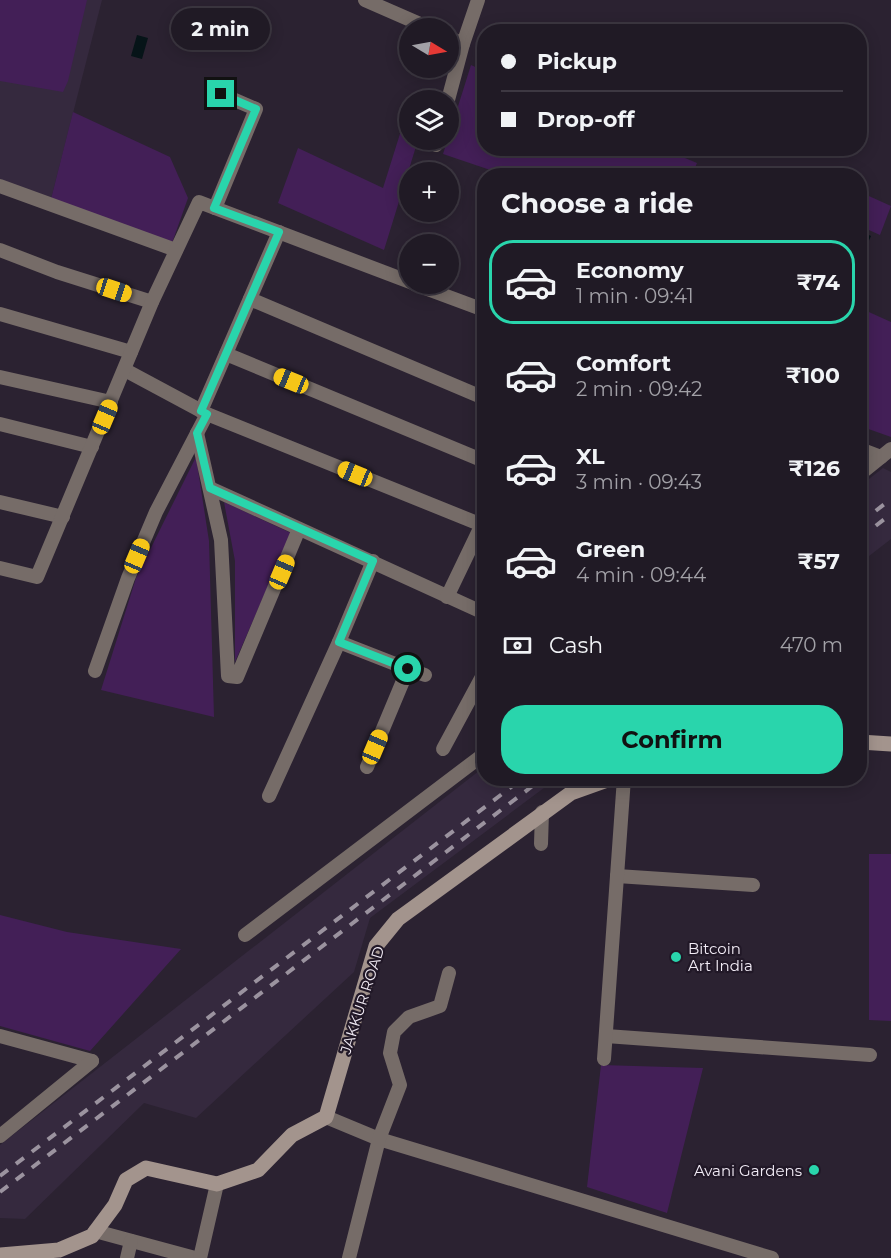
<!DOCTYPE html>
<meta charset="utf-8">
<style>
:root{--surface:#201a25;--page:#2d2732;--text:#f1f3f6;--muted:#a2a1a7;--line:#3d3842;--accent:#29d5ac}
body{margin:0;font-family:Montserrat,sans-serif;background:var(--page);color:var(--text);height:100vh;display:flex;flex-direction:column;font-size:22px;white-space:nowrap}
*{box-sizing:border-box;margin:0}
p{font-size:20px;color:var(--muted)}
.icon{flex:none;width:33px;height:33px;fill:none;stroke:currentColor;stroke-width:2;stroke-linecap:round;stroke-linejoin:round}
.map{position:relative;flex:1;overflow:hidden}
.sheet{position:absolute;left:477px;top:168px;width:390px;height:618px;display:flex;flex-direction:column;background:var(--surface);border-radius:24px;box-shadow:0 3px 15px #0003,0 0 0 2px var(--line)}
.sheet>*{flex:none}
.banner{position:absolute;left:477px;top:24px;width:390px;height:132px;border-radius:24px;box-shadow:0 3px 15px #0003,0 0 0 2px var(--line);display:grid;align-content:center;height:132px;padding:0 24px;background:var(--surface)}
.needle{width:39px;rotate:100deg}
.controls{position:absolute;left:399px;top:18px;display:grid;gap:12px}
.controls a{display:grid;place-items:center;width:60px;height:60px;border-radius:50%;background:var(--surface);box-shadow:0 3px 15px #0003,0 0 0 2px var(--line);font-size:30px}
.end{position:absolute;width:27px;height:27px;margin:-14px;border:8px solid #29d5ac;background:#111;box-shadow:0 0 0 3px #111}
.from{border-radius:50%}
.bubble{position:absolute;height:42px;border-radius:21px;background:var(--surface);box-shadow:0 3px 15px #0003,0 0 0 2px var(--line);font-size:20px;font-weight:700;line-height:42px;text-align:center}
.car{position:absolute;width:18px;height:36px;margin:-18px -9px;border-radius:8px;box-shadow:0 0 4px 2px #0007;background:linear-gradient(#f5c518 24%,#345 0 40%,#f5c518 0 76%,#345 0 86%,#f5c518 0)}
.banner b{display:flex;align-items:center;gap:21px;height:57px;font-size:22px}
.banner b+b{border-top:2px solid var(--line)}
.banner i{width:15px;height:15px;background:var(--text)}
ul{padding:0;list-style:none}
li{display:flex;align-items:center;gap:18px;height:84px;margin:0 12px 9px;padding:0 12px;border:3px solid transparent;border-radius:24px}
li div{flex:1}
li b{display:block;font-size:22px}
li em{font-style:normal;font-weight:700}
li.on{border-color:var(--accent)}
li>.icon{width:54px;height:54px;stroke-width:1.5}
h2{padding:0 24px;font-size:27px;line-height:72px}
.pay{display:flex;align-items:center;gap:15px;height:66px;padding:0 24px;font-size:22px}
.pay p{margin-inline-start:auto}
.action{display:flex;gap:12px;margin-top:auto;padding:12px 24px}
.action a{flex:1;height:69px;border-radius:24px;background:var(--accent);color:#111;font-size:24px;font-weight:700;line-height:69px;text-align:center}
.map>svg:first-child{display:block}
.built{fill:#35293e}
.green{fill:#431f57}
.water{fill:#061418}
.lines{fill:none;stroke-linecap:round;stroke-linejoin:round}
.street{stroke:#766c68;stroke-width:14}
.secondary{stroke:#a3948d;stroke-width:15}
.rail{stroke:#9b939f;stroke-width:4;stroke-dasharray:10 10;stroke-linecap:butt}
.route{stroke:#29d5ac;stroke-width:8}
.poi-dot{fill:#29d5ac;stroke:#211827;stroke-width:2}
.labels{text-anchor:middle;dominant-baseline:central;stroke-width:4.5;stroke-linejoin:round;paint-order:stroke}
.poi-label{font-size:15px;fill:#f2ecf6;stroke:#211827;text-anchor:start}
.street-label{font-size:15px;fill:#f2ecf6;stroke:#211827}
</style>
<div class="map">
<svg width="891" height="1258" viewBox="0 0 891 1258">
<rect width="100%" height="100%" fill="#2b2231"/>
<g class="built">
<path d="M0,0H102L51,199L0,180Z"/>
<path d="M883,468L891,472V539L860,563V486Z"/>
<path d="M484,767V778L556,779L370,918L354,972L196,1118L144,1103L25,1219L0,1218V1145Z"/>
</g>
<g class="green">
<path d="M0,0H87L68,81L63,92L0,81Z"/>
<path d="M471,65L484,71V148L663,149L697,163L692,175H505L443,154Z"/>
<path d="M73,112L170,157L188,198L172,243L51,199Z"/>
<path d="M404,121H409L410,140H418L384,250L278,203L298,148L383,188Z"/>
<path d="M860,192L891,206L880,235L860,226Z"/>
<path d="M860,308L891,322V437L860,426Z"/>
<path d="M196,457L209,541L214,717L101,690L136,578Z"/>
<path d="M224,502L291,533L235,662V561Z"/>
<path d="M869,854H891V1021L869,1020Z"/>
<path d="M0,915L67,932L181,949L90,1051L0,1026Z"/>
<path d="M601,1065L703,1068L667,1213L587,1187Z"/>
</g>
<g class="water">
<path d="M137,35L148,38L142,59L131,56Z"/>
<path d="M860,231L871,236L860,260Z"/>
</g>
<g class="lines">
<g class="street">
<path d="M365,0L429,28"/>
<path d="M448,37L463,44"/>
<path d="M448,100L463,44L478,0"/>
<path d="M436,145L438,140"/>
<path d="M0,186L176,250"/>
<path d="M215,208L256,109L221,94"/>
<path d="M0,250L57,272L152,302"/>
<path d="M414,284L484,310"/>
<path d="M250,299L484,398"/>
<path d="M0,314L131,352"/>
<path d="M226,354L484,461"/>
<path d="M125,370L207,414L482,525"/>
<path d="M0,377L111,402"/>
<path d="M201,411L279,232"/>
<path d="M0,424L92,447"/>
<path d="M197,433L221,540L228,676L237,677L299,529"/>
<path d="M860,449L881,457"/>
<path d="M860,474L891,449"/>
<path d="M210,488L484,613"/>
<path d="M0,502L63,517"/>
<path d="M0,568L37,577L152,302L199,202L410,282"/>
<path d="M447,597L484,520"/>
<path d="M408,669L425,675"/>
<path d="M95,671L128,578L156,512L207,414"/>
<path d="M443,749L484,673"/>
<path d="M367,767L408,669L339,642L373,561"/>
<path d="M269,796L339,642"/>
<path d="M541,844L542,812"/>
<path d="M617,876L753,885"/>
<path d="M245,935L484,754"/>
<path d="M0,1036L92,1061"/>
<path d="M606,1036L870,1055"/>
<path d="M604,1059L624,778"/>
<path d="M326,1117L379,1139L772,1258"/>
<path d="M0,1136L92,1061"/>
<path d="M95,1231L195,1258"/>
<path d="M127,1258L131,1241"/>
<path d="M200,1258L217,1184"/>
<path d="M349,1258L379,1139L400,1085L390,1053L394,1032L409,1017L440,1006L449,973"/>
</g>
<g class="secondary">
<path d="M860,742L891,744"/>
<path d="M0,1255L59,1250L92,1236L115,1205L126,1180L146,1168L217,1184L258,1170L292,1135L326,1117L376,946L398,919L571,793L613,778"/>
</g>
<g class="rail">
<path d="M860,523L891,499"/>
<path d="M860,538L891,514"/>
<path d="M0,1176L523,778"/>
<path d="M0,1192L543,778"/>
</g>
</g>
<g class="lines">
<path class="route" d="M221,94L256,109L214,208L279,232L201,411L207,414L197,433L210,488L373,561L339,642L408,669"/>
</g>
<g class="poi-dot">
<circle cx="676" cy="957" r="6"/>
<circle cx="814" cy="1170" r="6"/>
</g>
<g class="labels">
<g class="poi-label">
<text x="688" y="948">Bitcoin<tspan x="688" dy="17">Art India</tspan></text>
<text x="802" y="1170" text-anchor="end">Avani Gardens</text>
</g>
<g class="street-label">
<text transform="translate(362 1000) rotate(-72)">JAKKUR ROAD</text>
</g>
</g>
</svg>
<div class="controls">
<a><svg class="needle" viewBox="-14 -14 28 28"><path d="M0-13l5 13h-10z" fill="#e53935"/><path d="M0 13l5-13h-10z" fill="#a2a1a7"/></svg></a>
<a><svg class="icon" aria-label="layers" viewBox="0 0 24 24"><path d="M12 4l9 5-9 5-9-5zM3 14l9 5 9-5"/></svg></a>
<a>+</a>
<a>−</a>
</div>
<i class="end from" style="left:408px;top:669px"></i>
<i class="end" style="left:221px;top:94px"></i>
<div class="bubble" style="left:171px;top:8px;width:99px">2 min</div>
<i class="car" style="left:114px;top:290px;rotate:108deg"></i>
<i class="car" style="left:291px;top:381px;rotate:292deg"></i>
<i class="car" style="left:105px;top:417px;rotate:23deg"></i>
<i class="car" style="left:355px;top:474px;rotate:292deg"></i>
<i class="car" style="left:137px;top:556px;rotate:23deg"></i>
<i class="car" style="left:282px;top:572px;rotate:23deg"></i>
<i class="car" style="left:375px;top:747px;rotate:23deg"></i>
<div class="banner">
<b><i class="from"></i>Pickup</b>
<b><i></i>Drop-off</b>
</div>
<section class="sheet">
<h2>Choose a ride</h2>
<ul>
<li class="on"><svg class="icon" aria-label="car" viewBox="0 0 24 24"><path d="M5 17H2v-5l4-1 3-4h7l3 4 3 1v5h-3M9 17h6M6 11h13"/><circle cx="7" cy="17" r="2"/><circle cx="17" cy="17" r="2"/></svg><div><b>Economy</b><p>1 min · 09:41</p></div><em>₹74</em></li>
<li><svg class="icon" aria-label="car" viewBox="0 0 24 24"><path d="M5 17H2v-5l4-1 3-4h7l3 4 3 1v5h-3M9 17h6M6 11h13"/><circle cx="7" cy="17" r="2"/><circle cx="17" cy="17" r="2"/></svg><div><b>Comfort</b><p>2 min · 09:42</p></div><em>₹100</em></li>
<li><svg class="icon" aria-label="car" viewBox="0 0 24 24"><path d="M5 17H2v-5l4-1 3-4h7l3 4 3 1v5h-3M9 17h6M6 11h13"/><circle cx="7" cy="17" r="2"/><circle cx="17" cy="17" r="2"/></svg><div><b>XL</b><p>3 min · 09:43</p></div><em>₹126</em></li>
<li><svg class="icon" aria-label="car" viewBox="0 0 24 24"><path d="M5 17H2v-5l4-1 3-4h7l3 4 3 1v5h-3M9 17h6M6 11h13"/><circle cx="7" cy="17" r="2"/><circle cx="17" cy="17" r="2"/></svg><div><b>Green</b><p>4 min · 09:44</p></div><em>₹57</em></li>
</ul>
<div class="pay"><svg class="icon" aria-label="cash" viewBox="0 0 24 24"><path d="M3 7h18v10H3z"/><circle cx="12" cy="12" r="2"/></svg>Cash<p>470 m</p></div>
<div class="action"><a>Confirm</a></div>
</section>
</div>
